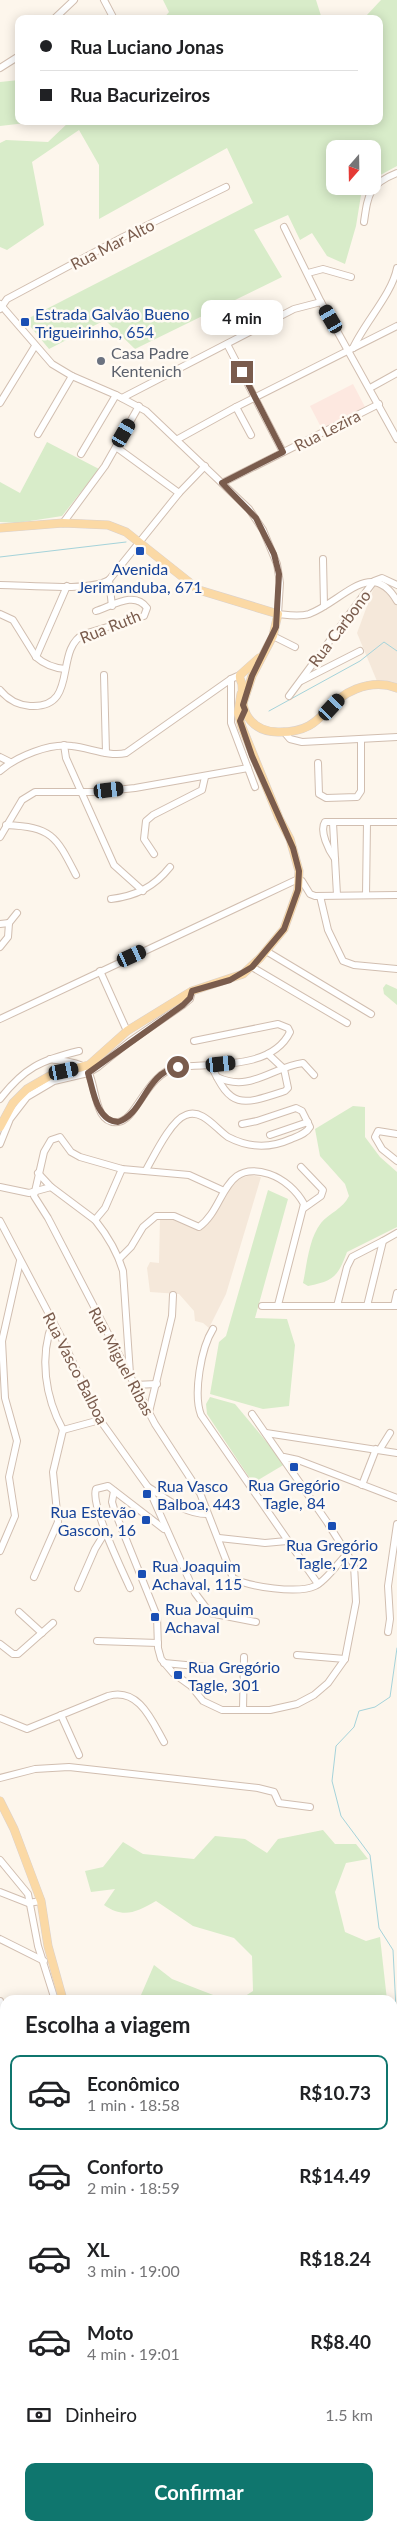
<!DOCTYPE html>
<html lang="pt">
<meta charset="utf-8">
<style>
:root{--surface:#fff;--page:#f2f2f2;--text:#202124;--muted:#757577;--line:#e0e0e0;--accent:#0f766e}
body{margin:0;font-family:Lato,sans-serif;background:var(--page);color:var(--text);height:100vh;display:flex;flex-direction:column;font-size:19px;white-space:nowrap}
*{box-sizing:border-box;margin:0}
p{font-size:16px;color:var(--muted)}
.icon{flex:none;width:28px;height:28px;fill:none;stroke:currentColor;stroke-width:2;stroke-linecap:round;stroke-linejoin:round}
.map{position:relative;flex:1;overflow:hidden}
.drawer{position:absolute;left:0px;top:1995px;width:398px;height:536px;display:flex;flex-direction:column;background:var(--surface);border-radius:15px 15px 0 0;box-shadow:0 2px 12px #0003}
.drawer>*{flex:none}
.top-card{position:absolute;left:15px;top:15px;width:368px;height:110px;border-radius:10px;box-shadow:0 2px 12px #0003;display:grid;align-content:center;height:110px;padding:0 25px;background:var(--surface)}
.needle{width:32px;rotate:200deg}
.buttons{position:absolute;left:326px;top:140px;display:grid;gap:10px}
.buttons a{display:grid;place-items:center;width:55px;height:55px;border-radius:10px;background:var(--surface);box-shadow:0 2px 12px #0003;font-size:25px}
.end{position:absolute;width:22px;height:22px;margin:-11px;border:6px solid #7a5c4d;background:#fff;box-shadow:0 0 0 2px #fff}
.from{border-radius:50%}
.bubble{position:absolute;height:35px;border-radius:10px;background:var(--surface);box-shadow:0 2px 12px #0003;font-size:16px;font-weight:700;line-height:35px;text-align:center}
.car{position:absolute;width:15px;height:30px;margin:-15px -8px;border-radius:6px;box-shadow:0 0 4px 1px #0007;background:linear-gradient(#222 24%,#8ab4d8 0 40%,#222 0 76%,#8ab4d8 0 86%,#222 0)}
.top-card b{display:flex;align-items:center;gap:18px;height:48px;font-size:19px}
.top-card b+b{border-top:1px solid var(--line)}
.top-card i{width:12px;height:12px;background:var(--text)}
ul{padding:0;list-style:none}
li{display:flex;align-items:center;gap:15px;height:75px;margin:0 10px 8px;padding:0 15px;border:2px solid transparent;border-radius:10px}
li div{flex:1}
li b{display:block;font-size:19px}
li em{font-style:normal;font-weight:700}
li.selected{border-color:var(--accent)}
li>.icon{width:45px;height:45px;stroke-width:1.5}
h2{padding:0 25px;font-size:22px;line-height:60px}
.pay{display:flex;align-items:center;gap:12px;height:55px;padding:0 25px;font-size:19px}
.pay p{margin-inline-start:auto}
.cta{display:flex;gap:10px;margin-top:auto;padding:10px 25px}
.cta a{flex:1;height:58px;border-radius:10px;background:var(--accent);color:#fff;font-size:20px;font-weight:700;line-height:58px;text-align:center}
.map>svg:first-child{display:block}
.residential{fill:#f5e8da}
.commercial{fill:#fde8e0}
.green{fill:#d8ecc9}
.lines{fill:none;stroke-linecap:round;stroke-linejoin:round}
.stream{stroke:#a5d3da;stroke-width:1}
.minor-casing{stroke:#d1beb0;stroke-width:8}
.major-casing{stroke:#dad1cd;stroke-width:9}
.highway-casing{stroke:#dad1cd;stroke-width:10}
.minor{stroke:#fff;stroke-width:6}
.major{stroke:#fbd9a5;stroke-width:8}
.highway{stroke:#f7b7a3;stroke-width:9}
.highway-bridge-casing{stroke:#dad1cd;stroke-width:10;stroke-linecap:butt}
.highway-bridge{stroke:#f7b7a3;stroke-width:9}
.route{stroke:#7a5c4d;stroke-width:6}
.transit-dot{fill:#1a4fb4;stroke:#fffaf3;stroke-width:2}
.worship-dot{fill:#6b7280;stroke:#fffaf3;stroke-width:2}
.labels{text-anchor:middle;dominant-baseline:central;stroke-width:5;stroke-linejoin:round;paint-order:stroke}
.street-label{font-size:16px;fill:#7a5c4d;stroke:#fffaf3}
.transit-label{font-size:16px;fill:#164399;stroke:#fffaf3;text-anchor:start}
.worship-label{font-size:16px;fill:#5b616d;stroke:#fffaf3;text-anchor:start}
</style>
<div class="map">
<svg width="397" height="2531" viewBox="0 0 397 2531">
<rect width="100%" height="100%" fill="#fdf6ec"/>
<g class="residential">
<path d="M376,582L385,588L397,606V693L379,686L357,633Z"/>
<path d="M250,1175L261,1177L226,1294L209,1328L203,1323L195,1321L194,1311L179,1294L150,1292L147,1268L150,1262L159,1263L160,1218H169L191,1227L202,1228L235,1181Z"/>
</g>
<path class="commercial" d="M353,384L365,407L322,429L310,406Z"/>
<g class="green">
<path d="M163,0H316L322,19H163L169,12Z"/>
<path d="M381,0H397V166L373,179L372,149H335V186H365L362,189L356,226L345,264L327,256L312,233L300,240L288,215L254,230L282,277L135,349L105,320L49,349L25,320L253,203L227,148L99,219V165L79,130L32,162L44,225L7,250L0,247V143L6,140L48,142L70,121H379V19H357L366,16Z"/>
<path d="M19,80V121H43L0,126V82Z"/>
<path d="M47,442L99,469L62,516L17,523L0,522V482L20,493Z"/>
<path d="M386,984L397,989V1005L384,994L383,988Z"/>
<path d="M353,1106L365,1107V1137L380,1157L397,1172V1227L347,1252C338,1276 334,1281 308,1286L303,1283C307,1264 309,1238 321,1223C329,1213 343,1209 349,1196L345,1184L320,1156L315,1129Z"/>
<path d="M268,1190L288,1199L255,1318L287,1319L295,1345L289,1406L263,1409L210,1394L219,1342L226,1336Z"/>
<path d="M210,1397L235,1404L285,1464L253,1483L207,1414L206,1404Z"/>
<path d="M323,1830L335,1844H356L368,1859L346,1863L335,1892L345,1932L366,1941L380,1937L387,2000H239L253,1991L252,1956L234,1938L193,1926L156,1901C136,1912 124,1919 104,1905L115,1889L91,1892L85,1871L103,1867L123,1842L143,1854L194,1859L215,1836L245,1839L267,1853L278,1839Z"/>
<path d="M154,1965L172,1979L226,2000H119L141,1995Z"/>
<rect x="33" y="2526" width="55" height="5"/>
</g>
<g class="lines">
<g class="stream">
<path d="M0,557L126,542"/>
<path d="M269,711L360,661L384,642L397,651"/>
<path d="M397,1648L390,1697L375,1707L359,1711L354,1727L336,1746L332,1781L341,1816L370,1855L379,1928L393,1950L397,2029"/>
<path d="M392,2255L397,2251"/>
<path d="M392,2519L397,2523"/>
</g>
<defs>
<g id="minor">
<path d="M104,0L114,19"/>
<path d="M54,19L74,0"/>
<path d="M0,68L19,56"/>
<path d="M364,222C368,194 369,184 397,173"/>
<path d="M284,227L321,302L397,439"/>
<path d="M308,273L323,269L351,277"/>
<path d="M0,304L52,364L72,376L116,395L146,411L249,509L263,530L277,564L280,583L278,614C288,615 299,617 309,614C342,602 371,557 397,601"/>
<path d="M0,309L7,299L123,237L226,187"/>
<path d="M227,344L283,452"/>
<path d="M353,348C365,322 392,294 397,268"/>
<path d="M370,388L397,373"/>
<path d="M122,398L294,309L321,302"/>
<path d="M0,403L35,346"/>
<path d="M236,407L251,435"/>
<path d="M38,434L72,376"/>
<path d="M178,439L236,407L397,326"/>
<path d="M116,447L179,493"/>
<path d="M81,454L116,395"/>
<path d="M222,483L379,404"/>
<path d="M63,523L105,466L139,406"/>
<path d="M323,559L324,606"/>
<path d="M109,580L112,606"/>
<path d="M0,585C27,585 88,592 109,580L179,493L205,466"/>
<path d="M0,614L13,620L36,657C45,665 54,668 65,669"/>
<path d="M273,636L295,647"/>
<path d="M36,657L67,586"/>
<path d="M104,675L106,753"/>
<path d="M231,679V723L255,787"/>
<path d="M301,681L360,651"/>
<path d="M0,690C8,700 18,705 30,706C80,709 53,650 84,634L144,616L147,608C135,590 112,606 96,611"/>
<path d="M289,696L374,581L382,578L397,585"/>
<path d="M284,732L290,739L302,742L397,737"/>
<path d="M64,745L66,758L114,865L143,891"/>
<path d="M0,757L10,762"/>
<path d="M318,763L319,794L326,798L357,797L361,791V739"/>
<path d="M0,771C17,756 50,743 72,746C90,748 109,757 126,753L231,679L240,675"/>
<path d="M333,823L337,895"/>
<path d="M6,825C52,827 56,836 76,875"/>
<path d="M0,837L22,800L35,792H97L135,788L248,768"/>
<path d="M154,854L144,839L146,821L153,815L202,790L205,777"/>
<path d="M335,859C329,851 319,831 325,822H397"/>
<path d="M366,895L367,822"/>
<path d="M320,896L328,930L343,961L354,965L397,969"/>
<path d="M111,899C136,896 154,887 170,867"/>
<path d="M9,923L17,913"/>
<path d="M0,924L9,923"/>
<path d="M0,947L8,937L9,923"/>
<path d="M266,951L371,1014"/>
<path d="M252,967L347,1023"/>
<path d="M100,971L127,1031"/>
<path d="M0,1019L296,880L302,881L310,894L315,896L397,895"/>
<path d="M50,1059C59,1061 76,1061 84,1067C98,1077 91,1125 118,1122C137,1120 146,1073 178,1067C212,1063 272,1070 290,1032L288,1028L278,1024L194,1041"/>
<path d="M211,1065C231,1110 242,1105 285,1091L288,1088L284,1069L268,1054"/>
<path d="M217,1077C250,1093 272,1067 303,1063L314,1075"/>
<path d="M0,1099C24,1068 41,1060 79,1051"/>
<path d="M397,1134L378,1131L375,1137L382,1149L397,1161"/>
<path d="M270,1135L308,1122"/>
<path d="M0,1144L10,1119L27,1097L54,1081L88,1073L98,1067L129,1042L183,1005L190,999L192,991"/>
<path d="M301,1167L323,1190L321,1196L304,1208"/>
<path d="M146,1170C154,1156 171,1120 186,1115C202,1108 216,1129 228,1137C249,1148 271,1148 291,1139C298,1136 306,1134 310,1127L302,1111L296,1108L257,1121L242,1124"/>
<path d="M38,1173L51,1187"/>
<path d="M0,1187L29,1193L51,1187L95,1220C107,1235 118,1254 123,1271L130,1374"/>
<path d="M224,1191L189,1175L122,1169L80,1157L71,1152L60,1137L51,1140L44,1152L34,1196L48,1218L155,1424L200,1493L233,1578C249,1587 298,1594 315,1586C326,1581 337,1564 346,1555"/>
<path d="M95,1220L105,1208L122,1169"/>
<path d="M0,1221L60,1335L100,1420L148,1487L195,1593L210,1613L256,1622"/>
<path d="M119,1259L131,1247L143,1227L156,1216H174L199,1227C226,1208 222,1159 269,1174C284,1179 297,1191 304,1204L278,1305"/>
<path d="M262,1306H397"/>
<path d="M337,1306L347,1267L352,1257L383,1241"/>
<path d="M367,1306L383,1241L397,1233"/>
<path d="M394,1306L397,1293"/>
<path d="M53,1321C39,1357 45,1397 63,1430"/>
<path d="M213,1329C201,1348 193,1394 201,1415L318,1584"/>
<path d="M134,1385L157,1384"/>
<path d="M149,1412L172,1316L173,1295"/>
<path d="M63,1430L100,1420"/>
<path d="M266,1433L397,1453"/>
<path d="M380,1449L390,1433"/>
<path d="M284,1457L298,1460L397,1498"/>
<path d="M362,1485L376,1449"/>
<path d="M148,1487C167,1499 184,1514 207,1514"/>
<path d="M114,1491L112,1502L115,1512L157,1616L158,1648L161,1659L173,1673L191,1686L203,1701L222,1710H270L297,1704L314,1695L328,1683L345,1659L356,1602L354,1565L327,1522L252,1414"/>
<path d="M219,1538L265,1543L287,1541"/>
<path d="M0,1551L15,1516L9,1477L17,1441L5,1398L2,1341L20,1261"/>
<path d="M34,1577L58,1522L53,1472L63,1430"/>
<path d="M78,1588L95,1549L106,1531"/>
<path d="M130,1588C122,1570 90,1505 96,1489L108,1486L164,1529"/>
<path d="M19,1612L42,1633"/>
<path d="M388,1632L390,1619L388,1586L397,1524"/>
<path d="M97,1641L158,1643"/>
<path d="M0,1644L13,1654H18L53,1623"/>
<path d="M297,1655L345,1659"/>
<path d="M164,1663L207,1667"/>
<path d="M243,1710L244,1657"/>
<path d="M61,1715L79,1755"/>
<path d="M0,1718L27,1729L108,1696C139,1687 152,1721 164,1742"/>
<path d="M0,1778L35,1769L69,1767L258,1788L274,1792L279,1803L310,1807"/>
<path d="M0,1860L28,1894L38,1946L55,2000"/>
<path d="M0,1892L28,1903L41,1901"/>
<path d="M0,1939L44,1961"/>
<path d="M0,2001V2012"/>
<path d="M0,2104H5"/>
<path d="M0,2158L5,2161"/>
<path d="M0,2211L5,2192"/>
<path d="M0,2254L5,2277"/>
<path d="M0,2364L5,2365"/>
</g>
<g id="major">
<path d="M0,528L63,523L108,525L126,532L199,590L278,614L273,636L252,676L243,703"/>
<path d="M259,658L240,675C239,680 242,681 242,685C243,698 241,710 251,721C258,729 268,732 278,732C325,733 322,702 356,689C369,684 384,683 397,688"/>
<path d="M0,1127L13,1103L27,1089L53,1074L89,1065L127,1031L192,991L243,974L260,958L284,929L298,890L299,871L290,839L279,818L242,727L238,713L241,694"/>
<path d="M0,1801L14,1829L41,1901L48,1946L63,2000"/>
<path d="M0,2422L5,2421"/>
<path d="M349,2531L350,2526"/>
</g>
<g id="highway">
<path d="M392,2144L397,2130"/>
<path d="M392,2212L397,2210"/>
<path d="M392,2223L397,2220"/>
<path d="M392,2342L397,2340"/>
<path d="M392,2361L397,2360"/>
<path d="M392,2427L397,2418"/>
<path d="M0,2439L5,2437"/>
<path d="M0,2462L5,2460"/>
<path d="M0,2473L5,2472"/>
<path d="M293,2526L296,2531"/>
<path d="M312,2526L313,2531"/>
<path d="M384,2531L386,2526"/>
</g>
</defs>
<use href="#minor" class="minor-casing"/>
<use href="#major" class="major-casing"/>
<use href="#highway" class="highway-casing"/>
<use href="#minor" class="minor"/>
<use href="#major" class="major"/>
<use href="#highway" class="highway"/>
<defs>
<path id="highway-bridge" d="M392,2504L397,2489"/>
</defs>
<use href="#highway-bridge" class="highway-bridge-casing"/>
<use href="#highway-bridge" class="highway-bridge"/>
</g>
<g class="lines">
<path class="route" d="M178,1067C145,1073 144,1114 118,1122C96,1121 93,1089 88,1073L183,1005L190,998L192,991L230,980L252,967L284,929L298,890L299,871L293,848L252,756L240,721L245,710L243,705L252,676L276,627L279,574L274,554L256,518L222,483L283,452L242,372"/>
</g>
<g class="transit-dot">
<rect x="20" y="317" width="10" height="10" rx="2.5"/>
<rect x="135" y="546" width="10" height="10" rx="2.5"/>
<rect x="289" y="1462" width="10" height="10" rx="2.5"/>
<rect x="142" y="1489" width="10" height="10" rx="2.5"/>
<rect x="141" y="1515" width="10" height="10" rx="2.5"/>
<rect x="327" y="1521" width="10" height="10" rx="2.5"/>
<rect x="137" y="1569" width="10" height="10" rx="2.5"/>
<rect x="150" y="1612" width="10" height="10" rx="2.5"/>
<rect x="173" y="1670" width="10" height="10" rx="2.5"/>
</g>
<circle class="worship-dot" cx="101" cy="361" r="5"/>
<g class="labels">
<g class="street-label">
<text transform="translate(112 244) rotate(-27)">Rua Mar Alto</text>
<text transform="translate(327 430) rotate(-27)">Rua Lezira</text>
<text transform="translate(110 626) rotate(-22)">Rua Ruth</text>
<text transform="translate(339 628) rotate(-53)">Rua Carbono</text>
<text transform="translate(122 1361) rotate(62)">Rua Miguel Ribas</text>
<text transform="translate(76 1368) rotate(63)">Rua Vasco Balboa</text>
</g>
<g class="transit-label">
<text x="35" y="313">Estrada Galvão Bueno<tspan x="35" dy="18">Trigueirinho, 654</tspan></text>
<text x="140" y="568" text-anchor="middle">Avenida<tspan x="140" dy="18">Jerimanduba, 671</tspan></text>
<text x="294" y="1484" text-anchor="middle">Rua Gregório<tspan x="294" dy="18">Tagle, 84</tspan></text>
<text x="157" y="1485">Rua Vasco<tspan x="157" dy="18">Balboa, 443</tspan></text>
<text x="136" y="1511" text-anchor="end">Rua Estevão<tspan x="136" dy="18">Gascon, 16</tspan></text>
<text x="332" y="1544" text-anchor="middle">Rua Gregório<tspan x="332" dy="18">Tagle, 172</tspan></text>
<text x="152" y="1565">Rua Joaquim<tspan x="152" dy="18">Achaval, 115</tspan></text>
<text x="165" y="1608">Rua Joaquim<tspan x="165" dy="18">Achaval</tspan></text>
<text x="188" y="1666">Rua Gregório<tspan x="188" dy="18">Tagle, 301</tspan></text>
</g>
<g class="worship-label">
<text x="111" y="352">Casa Padre<tspan x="111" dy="18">Kentenich</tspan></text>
</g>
</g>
</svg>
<div class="buttons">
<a><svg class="needle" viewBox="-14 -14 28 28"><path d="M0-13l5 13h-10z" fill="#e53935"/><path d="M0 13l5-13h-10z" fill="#757577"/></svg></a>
</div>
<i class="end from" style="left:178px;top:1067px"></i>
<i class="end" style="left:242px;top:372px"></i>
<div class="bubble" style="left:201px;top:300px;width:82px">4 min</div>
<i class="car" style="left:331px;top:319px;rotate:330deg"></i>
<i class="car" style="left:124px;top:433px;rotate:30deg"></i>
<i class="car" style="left:332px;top:707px;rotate:43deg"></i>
<i class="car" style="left:109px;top:790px;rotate:83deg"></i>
<i class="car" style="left:132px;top:956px;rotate:65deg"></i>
<i class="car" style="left:221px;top:1064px;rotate:84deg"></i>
<i class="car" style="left:64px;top:1071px;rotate:78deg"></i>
<div class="top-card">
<b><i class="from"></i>Rua Luciano Jonas</b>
<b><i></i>Rua Bacurizeiros</b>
</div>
<section class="drawer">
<h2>Escolha a viagem</h2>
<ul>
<li class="selected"><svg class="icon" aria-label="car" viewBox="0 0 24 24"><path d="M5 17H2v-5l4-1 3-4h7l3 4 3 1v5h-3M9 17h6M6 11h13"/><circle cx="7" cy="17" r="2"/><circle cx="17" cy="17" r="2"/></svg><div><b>Econômico</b><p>1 min · 18:58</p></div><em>R$10.73</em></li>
<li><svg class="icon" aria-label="car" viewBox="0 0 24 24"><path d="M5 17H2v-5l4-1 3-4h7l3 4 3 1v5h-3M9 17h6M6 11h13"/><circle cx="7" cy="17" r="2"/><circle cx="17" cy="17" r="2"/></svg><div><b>Conforto</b><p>2 min · 18:59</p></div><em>R$14.49</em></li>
<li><svg class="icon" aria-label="car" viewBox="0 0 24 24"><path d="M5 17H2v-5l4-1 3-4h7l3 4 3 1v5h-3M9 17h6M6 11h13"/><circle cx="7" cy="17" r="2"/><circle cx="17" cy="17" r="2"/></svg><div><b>XL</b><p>3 min · 19:00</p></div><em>R$18.24</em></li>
<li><svg class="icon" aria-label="car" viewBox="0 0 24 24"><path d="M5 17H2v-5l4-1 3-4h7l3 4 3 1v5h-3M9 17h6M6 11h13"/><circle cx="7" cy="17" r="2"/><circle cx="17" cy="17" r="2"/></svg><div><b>Moto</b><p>4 min · 19:01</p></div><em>R$8.40</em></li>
</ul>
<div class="pay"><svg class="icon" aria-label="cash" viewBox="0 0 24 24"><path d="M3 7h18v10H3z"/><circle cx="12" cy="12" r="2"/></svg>Dinheiro<p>1.5 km</p></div>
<div class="cta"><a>Confirmar</a></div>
</section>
</div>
